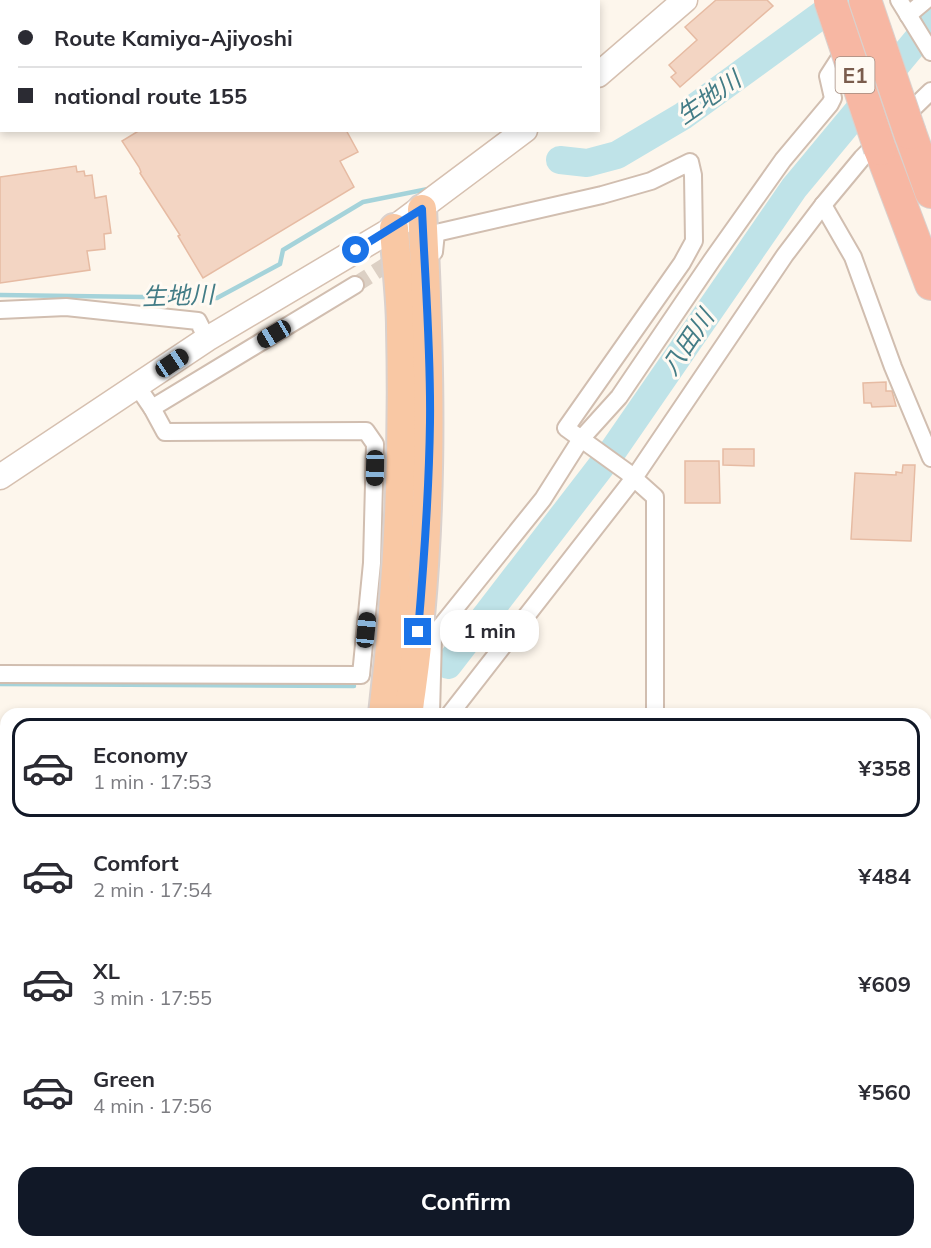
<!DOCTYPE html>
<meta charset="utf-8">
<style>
:root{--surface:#fff;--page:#f2f2f3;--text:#2b2b33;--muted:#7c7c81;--line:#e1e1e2;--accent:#111827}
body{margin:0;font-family:Mulish,"Noto Sans JP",sans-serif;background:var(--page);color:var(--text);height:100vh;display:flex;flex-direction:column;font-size:22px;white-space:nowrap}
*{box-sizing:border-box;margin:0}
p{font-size:20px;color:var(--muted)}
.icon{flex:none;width:33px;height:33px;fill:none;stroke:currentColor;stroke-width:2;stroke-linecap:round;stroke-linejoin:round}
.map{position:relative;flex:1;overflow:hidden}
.details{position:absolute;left:0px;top:708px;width:932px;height:540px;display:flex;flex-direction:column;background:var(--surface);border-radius:18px 18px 0 0;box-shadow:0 3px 9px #0003}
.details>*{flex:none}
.hud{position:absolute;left:0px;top:0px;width:600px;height:132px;box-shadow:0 3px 9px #0003;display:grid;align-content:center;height:132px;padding:0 18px;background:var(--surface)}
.end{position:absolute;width:27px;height:27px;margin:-14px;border:8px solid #1a73e8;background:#fff;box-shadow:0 0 0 3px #fff}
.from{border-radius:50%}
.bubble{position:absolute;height:42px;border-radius:18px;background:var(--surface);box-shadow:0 3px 9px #0003;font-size:20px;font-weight:700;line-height:42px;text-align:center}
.car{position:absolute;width:18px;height:36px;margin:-18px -9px;border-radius:8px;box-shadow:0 0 4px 2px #0007;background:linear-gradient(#222 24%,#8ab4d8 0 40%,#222 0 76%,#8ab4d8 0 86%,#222 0)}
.hud b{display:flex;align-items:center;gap:21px;height:57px;font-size:22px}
.hud b+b{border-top:2px solid var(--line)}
.hud i{width:15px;height:15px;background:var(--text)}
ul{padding:10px 0 0;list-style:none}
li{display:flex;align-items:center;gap:18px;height:99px;margin:0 12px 9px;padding:0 6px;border:3px solid transparent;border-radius:18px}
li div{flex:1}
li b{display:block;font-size:22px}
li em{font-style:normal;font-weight:700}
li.on{border-color:var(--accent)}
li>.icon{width:54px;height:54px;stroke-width:1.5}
.button{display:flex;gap:12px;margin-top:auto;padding:12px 18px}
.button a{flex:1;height:69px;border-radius:18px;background:var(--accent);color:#fff;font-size:24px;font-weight:700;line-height:69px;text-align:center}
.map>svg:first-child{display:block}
.industrial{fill:#efe9e4}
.green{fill:#d8ecc9}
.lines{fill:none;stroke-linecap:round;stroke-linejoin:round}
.stream{stroke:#a5d3da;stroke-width:4.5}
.river{stroke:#bfe3e8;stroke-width:28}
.building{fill:#f3d5c3;stroke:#e6bba3;stroke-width:1.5}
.minor-tunnel{stroke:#dcd0c4;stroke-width:16;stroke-dasharray:16 8;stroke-linecap:butt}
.minor-casing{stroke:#d1beb0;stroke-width:20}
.secondary-casing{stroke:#d6c0b0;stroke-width:27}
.trunk-casing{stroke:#dad1cd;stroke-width:32}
.motorway-casing{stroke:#dad1cd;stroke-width:34}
.minor{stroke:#fff;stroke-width:16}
.secondary{stroke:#fff;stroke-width:24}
.trunk{stroke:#f9c8a4;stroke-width:28}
.motorway{stroke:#f7b7a3;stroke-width:32}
.motorway-bridge-casing{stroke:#dad1cd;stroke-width:34;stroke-linecap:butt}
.motorway-bridge{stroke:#f7b7a3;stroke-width:32}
.route{stroke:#1a73e8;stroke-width:8}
.labels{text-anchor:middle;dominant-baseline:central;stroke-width:6;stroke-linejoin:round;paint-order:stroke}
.shield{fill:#fffaf3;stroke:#a28b7f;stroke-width:1.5}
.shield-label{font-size:21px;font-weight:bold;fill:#7a5c4d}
.water-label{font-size:24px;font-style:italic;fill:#437c86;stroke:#fffaf3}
</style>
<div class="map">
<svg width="931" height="1248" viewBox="0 0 931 1248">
<rect width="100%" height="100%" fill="#fdf6ec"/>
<g class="industrial">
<path d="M931,1124V1248H857L858,1242H926V1125Z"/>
<path d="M543,1242H829V1248H530Z"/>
</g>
<g class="green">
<path d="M0,0H242L2,2L0,122Z"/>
<path d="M376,0H558L377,2Z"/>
</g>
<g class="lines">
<g class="stream">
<path d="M0,295L217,298L280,264L283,250L363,202L428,189"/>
<path d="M0,684L354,686"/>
<path d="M0,960H6"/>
<path d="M0,1248L6,1238"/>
<path d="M291,1248L292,1242"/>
</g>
<g class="river">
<path d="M560,160L587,163L617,155L683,116L842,0"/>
<path d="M448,665L612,452L794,188L931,23"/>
</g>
</g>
<g class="building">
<path d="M716,0H767L773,6L680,87L671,77L676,73L669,65L697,40L685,27Z"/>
<path d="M140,130H346L358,152L340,161L354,187L203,278L178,236L180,235L140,173L141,172L139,167L122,141Z"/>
<path d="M76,166L77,172L84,171L85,176L92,175L95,198L106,196L111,233L104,234L105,249L87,251L90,270L0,283V177Z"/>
<path d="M886,382V391H892L896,406L872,407L871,403H864L863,383Z"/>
<path d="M723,449H754V466L723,465Z"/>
<path d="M685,461H719L720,503H685Z"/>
<path d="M903,465H915L911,541L851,539L855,473L896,475V472L902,473Z"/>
</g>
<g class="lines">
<path class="minor-tunnel" d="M355,285L402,255"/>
<defs>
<g id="minor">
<path d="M899,0L931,52"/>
<path d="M908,15L926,0"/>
<path d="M902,119L931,91"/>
<path d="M823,205L853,257L893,367L931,458"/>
<path d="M434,252L436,233L602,195L651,181L690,162L693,175L694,241L682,263L566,428L627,472L655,497V714"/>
<path d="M0,310L66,307L198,321L207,339"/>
<path d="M152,408L355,285"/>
<path d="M417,651L433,636L543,499L581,439L619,397L712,260L783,160L830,104L833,98L828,76L870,11"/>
<path d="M0,674L361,675L372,563L375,444L366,431L165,432L152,408L137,386"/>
<path d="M431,714L433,636"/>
<path d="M450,714L634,478L785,255L823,205L862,158L881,139"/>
<path d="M926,1113L931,1111"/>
<path d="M0,1226L6,1232"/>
<path d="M16,1242L22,1248"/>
<path d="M36,1248L40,1242"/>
<path d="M513,1248L525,1242"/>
<path d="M839,1248V1242"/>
</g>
<g id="secondary">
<path d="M598,75L685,0"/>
<path d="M0,477L207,339L394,228L525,130"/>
<path d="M0,939H6"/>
<path d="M926,940H931"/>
</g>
<g id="trunk">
<path d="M383,714C398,586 404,457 401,328C401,295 396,261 394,228"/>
<path d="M408,714C434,547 431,377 422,209"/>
<path d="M314,1248L315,1242"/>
<path d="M339,1248L340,1242"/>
</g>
<g id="motorway">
<path d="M910,133L931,192"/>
<path d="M880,149L931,284"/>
</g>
</defs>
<use href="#minor" class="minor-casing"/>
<use href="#secondary" class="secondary-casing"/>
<use href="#trunk" class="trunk-casing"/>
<use href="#motorway" class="motorway-casing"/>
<use href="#minor" class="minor"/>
<use href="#secondary" class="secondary"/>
<use href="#trunk" class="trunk"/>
<use href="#motorway" class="motorway"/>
<defs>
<g id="motorway-bridge">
<path d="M830,0L880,149"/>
<path d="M865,0L910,133"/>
</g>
</defs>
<use href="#motorway-bridge" class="motorway-bridge-casing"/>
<use href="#motorway-bridge" class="motorway-bridge"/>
</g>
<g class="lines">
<path class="route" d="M356,250L422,209C425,280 431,351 430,422C429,492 424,562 418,632"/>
</g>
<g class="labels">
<rect class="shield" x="835.5" y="57" width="39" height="36" rx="4.5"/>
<g class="shield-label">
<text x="855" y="75">E1</text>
</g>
<g class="water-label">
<text transform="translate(708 97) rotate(-35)">生地川</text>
<text transform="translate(178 295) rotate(-2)">生地川</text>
<text transform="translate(687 342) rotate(-56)">八田川</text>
</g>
</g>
</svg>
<i class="end from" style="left:356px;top:250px"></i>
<i class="end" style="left:418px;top:632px"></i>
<div class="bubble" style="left:440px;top:610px;width:99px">1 min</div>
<i class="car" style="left:274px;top:334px;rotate:239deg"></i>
<i class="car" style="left:172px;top:363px;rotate:56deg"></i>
<i class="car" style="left:375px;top:468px;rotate:181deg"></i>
<i class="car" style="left:366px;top:630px;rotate:6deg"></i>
<div class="hud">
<b><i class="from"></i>Route Kamiya-Ajiyoshi</b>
<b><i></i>national route 155</b>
</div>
<section class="details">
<ul>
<li class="on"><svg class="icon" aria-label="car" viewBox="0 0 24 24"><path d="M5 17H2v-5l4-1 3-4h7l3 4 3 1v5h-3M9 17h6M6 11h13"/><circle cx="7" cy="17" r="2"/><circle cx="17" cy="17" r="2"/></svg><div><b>Economy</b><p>1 min · 17:53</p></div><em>¥358</em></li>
<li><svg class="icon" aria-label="car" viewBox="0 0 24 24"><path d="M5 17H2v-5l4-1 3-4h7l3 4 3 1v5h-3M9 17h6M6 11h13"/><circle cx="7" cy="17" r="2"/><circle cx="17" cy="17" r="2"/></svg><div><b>Comfort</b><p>2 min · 17:54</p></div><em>¥484</em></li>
<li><svg class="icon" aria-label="car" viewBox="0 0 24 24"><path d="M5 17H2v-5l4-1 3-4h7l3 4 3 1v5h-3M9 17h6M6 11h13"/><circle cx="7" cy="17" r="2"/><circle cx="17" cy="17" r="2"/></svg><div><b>XL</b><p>3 min · 17:55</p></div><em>¥609</em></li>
<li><svg class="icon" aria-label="car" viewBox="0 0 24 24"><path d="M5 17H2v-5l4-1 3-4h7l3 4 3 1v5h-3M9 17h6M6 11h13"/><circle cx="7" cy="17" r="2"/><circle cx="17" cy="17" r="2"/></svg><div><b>Green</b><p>4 min · 17:56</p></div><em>¥560</em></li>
</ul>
<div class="button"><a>Confirm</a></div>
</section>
</div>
